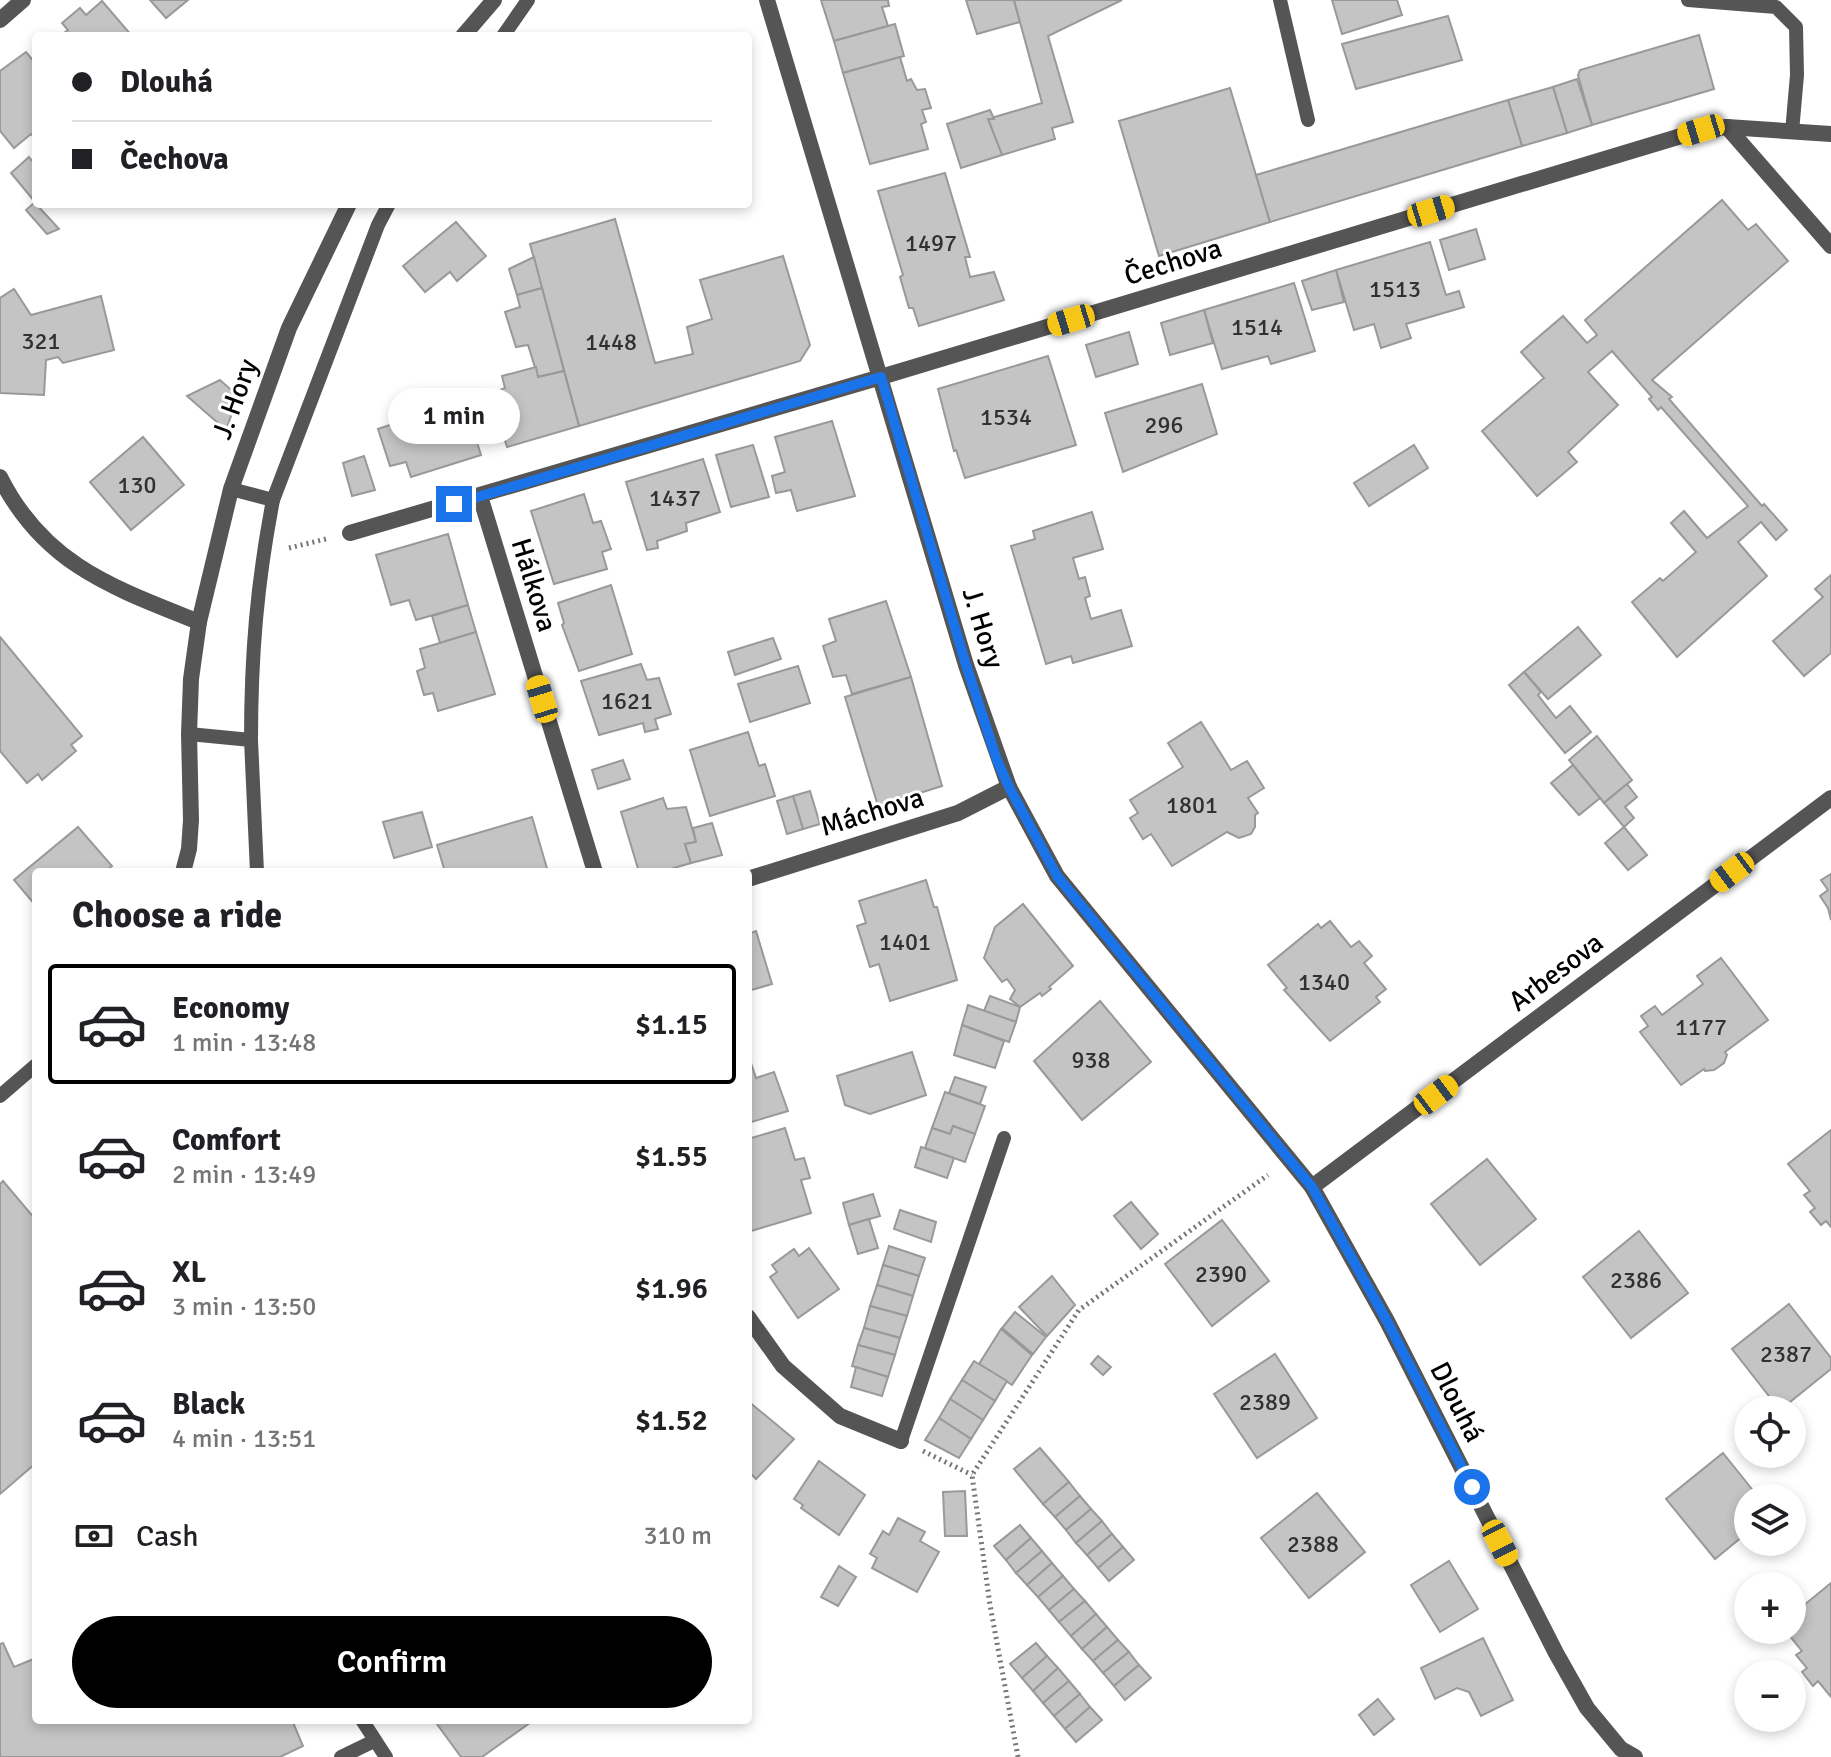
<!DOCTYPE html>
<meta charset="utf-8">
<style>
:root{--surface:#fff;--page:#f6f6f6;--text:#202124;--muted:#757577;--line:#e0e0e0;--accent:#000}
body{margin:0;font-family:Signika,sans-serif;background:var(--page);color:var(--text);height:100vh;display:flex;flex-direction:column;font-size:30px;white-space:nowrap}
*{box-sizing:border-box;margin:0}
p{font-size:26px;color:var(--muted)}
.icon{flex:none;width:44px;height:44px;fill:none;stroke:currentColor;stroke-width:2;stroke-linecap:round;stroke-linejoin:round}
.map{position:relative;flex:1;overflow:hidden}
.side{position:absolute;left:32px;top:868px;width:720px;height:856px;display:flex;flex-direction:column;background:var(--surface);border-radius:8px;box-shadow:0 4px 12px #0003}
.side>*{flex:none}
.guide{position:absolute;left:32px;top:32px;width:720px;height:176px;border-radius:8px;box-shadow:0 4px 12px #0003;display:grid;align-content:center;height:176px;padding:0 40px;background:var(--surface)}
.fabs{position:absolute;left:1734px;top:1396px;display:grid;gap:16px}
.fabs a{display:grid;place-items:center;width:72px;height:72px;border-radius:50%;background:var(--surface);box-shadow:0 4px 12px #0003;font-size:40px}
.end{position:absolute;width:36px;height:36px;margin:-18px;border:10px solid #1a73e8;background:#fff;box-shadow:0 0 0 4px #fff}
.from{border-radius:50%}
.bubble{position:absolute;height:56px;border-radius:28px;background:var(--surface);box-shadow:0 4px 12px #0003;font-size:26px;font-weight:600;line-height:56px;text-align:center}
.car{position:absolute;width:24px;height:48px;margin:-24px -12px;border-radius:10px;box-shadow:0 0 6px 2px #0007;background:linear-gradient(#f5c518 24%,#345 0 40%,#f5c518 0 76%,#345 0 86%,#f5c518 0)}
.guide b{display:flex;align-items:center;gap:28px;height:76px;font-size:30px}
.guide b+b{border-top:2px solid var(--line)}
.guide i{width:20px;height:20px;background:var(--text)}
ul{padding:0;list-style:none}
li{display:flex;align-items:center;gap:24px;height:120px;margin:0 16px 12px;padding:0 24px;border:4px solid transparent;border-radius:8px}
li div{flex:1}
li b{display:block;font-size:30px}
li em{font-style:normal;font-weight:600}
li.selected{border-color:var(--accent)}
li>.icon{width:72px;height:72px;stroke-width:1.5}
h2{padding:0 40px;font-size:36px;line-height:96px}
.pay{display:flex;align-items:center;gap:20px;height:88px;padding:0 40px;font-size:30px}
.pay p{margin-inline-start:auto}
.cta{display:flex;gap:16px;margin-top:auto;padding:16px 40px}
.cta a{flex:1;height:92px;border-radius:48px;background:var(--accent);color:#fff;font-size:32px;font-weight:600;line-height:92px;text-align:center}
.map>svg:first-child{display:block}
.building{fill:#c4c4c4;stroke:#999;stroke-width:2}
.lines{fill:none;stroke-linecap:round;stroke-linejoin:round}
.path{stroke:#777;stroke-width:5;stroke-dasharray:2 4;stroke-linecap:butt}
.lane{stroke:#555;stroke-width:14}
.street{stroke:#555;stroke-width:16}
.route{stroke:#1a73e8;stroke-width:10}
.labels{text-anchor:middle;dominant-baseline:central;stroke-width:6;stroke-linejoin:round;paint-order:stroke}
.number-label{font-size:24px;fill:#313131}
.street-label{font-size:28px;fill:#000;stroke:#fff}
</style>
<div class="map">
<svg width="1831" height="1757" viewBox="0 0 1831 1757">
<rect width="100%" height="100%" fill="#fff"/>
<g class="building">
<path d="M150,0H188L166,18Z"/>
<path d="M821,0H888L889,6L882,7L888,26L834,41Z"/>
<path d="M966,0H1014L1020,22L977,34Z"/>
<path d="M1014,0H1122L1048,36L1073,122L1052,128L1055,139L1002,155L988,119L1042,103Z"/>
<path d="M1332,0H1397L1402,15L1342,34Z"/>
<path d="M102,1L132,36H60L68,30L62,23L80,8L86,15Z"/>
<path d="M1448,16L1462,60L1356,89L1342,44Z"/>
<path d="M895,24L904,56L843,73L834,41Z"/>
<path d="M1699,35L1714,89L1592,125L1578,75L1580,70Z"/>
<path d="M26,52L36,64V139L31,134L14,148L0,131V71Z"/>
<path d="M900,57L907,81L911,79L917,90L925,89L931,108L922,110L926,122L921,124L928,149L870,164L843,73Z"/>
<path d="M1577,79L1592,125L1567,133L1553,87Z"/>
<path d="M1553,87L1567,133L1522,146L1508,100Z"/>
<path d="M1230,88L1270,222L1159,256L1119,121Z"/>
<path d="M1508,100L1522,146L1270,222L1256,175Z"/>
<path d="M990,110L994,119H988L1002,155L961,168L947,124Z"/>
<path d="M29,157L36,166L35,202L11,173Z"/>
<path d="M945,173L970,257H965L970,277L994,272L1004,300L919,326L913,308H909L900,277L903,275L878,191Z"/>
<path d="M1722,200L1748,230L1756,224L1788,261L1652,380L1672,397L1669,399L1762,506L1764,504L1787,530L1776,540L1761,522L1738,542L1767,576L1677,657L1632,602L1660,578L1663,581L1696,552L1671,523L1684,511L1707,538L1748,506L1661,407L1658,410L1649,399L1652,397L1612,351L1588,372L1618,405L1568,452L1577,462L1537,496L1482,431L1544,378L1521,352L1563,316L1587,343L1597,335L1585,320Z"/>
<path d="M35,202L36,204L59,229L47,234L26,210Z"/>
<path d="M615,219L655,363L693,354L687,327L712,319L700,280L783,256L810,345L800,361L579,426L530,244Z"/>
<path d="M456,222L486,256L457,281L450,272L425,292L403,266Z"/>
<path d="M1476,229L1485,259L1449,270L1440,240Z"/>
<path d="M1430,242L1446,295L1459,291L1464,307L1406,324L1411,338L1381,348L1374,324L1354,330L1336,270Z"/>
<path d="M534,257L542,288L517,295L509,269Z"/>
<path d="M1336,270L1344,302L1312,310L1302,281Z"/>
<path d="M1294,283L1315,351L1271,364L1268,356L1222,369L1204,310Z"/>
<path d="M542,288L564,371L538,377L528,345L516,347L505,312L520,307L517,295Z"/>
<path d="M14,289L31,315L101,296L114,350L63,363L58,357L46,360L44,395L0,393V298Z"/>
<path d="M1204,310L1213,343L1170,355L1161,323Z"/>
<path d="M1129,332L1138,364L1096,377L1086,345Z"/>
<path d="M1048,356L1076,445L965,478L956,450L954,451L938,389Z"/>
<path d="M536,367L538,377L564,371L579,426L507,447L490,394L505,388L502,376Z"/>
<path d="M220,380L238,396L226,430L187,396Z"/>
<path d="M1202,384L1217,434L1123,472L1105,413Z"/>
<path d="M461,391L481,455L411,477L406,462L390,466L378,429L423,414L420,403Z"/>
<path d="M832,421L855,496L797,511L791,490L776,493L772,476L785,472L775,437Z"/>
<path d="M143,437L184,485L131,530L90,482Z"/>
<path d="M753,445L769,497L731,507L716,455Z"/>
<path d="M1414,445L1428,468L1369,506L1354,483Z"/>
<path d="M364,456L375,490L352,496L343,463Z"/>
<path d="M703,459L720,512L686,523L687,531L657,541L658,548L647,550L626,482Z"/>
<path d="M584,494L593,523L601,521L611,549L602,552L607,569L554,584L531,511Z"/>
<path d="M1092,512L1103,549L1073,558L1079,579L1085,577L1090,596L1085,598L1091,619L1121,610L1132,646L1073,663L1071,656L1046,664L1011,546L1035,539L1033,531Z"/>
<path d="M448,534L468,605L416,620L409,600L391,605L376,555Z"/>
<path d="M1831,575V653L1804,676L1773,641L1823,597L1815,589Z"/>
<path d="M611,585L632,654L579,671L562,625L564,623L558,603Z"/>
<path d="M886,601L911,677L852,694L846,675L833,677L823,646L836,641L829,619Z"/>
<path d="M468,605L476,632L440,643L432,616Z"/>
<path d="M1578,627L1601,655L1548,699L1524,672Z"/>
<path d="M476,632L495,694L438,711L433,693L424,695L417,671L425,668L420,649Z"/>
<path d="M0,637L82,736L71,745L76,751L42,780L38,774L27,783L0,751Z"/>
<path d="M773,638L781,659L735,675L728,652Z"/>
<path d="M641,664L647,680L659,678L671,714L655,719L658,729L645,732L643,723L599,735L581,681Z"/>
<path d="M798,666L810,703L750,722L738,684Z"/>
<path d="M1524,672L1541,692L1538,695L1556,718L1570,706L1591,732L1565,753L1509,685Z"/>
<path d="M911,677L942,786L878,806L845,697Z"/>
<path d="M1201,722L1231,770L1247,761L1264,788L1248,798L1258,813L1255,815V827L1251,834L1239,838L1227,832L1172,866L1151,834L1143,839L1130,818L1138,813L1130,800L1183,767L1168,743Z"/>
<path d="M748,732L759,766L765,764L775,796L710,816L690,750Z"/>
<path d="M1597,736L1632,780L1604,803L1569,760Z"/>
<path d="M623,760L630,779L598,789L592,770Z"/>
<path d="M1573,765L1600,798L1579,815L1551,783Z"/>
<path d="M1627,784L1637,797L1625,807L1634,818L1624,827L1604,803Z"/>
<path d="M810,791L820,824L803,829L793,796Z"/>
<path d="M793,796L803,829L787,834L777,801Z"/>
<path d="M663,798L667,809L686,807L696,842L685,844L691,863L660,872H639L621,812Z"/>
<path d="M422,812L432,847L394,858L383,822Z"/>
<path d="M532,817L548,872H445L437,845Z"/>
<path d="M712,823L722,855L691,863L685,844L696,842L693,828Z"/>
<path d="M78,827L112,866L104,872H36V906L14,880Z"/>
<path d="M1624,827L1647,855L1628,870L1605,843Z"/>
<path d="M1831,874V920L1828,908L1820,896L1828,890L1821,880Z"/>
<path d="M926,880L934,907H937L957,980L890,1001L879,964L870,967L857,926L866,923L859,901Z"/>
<path d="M1023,904L1073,966L1049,987L1051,989L1042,996L1040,993L1020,1007L1010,999L1015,990L1007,979L1002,982L984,958L995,927Z"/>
<path d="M1330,921L1351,947L1359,941L1372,956L1364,963L1386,989L1376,997L1380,1002L1330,1041L1284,990L1287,988L1268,965L1318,924L1321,928Z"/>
<path d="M756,931L772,984L748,991V934Z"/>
<path d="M1721,958L1768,1020L1725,1052L1727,1055L1724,1063L1714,1070L1705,1071L1704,1069L1681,1085L1640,1032L1648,1026L1641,1016L1655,1006L1662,1015L1703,984L1697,976Z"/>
<path d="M990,996L1020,1007L1016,1022L984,1011Z"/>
<path d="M1100,1001L1151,1062L1082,1120L1034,1061Z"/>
<path d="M968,1005L1016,1022L1009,1042L962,1025Z"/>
<path d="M962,1025L1004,1041L995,1068L954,1055Z"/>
<path d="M912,1052L926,1095L870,1114L845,1105L837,1076Z"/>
<path d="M748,1054L756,1078L774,1072L788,1111L748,1123Z"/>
<path d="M955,1077L986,1087L980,1104L949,1093Z"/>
<path d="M945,1092L985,1106L975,1134L953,1126L950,1134L932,1128Z"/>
<path d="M953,1126L975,1134L965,1162L925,1148L932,1128L950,1134Z"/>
<path d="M785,1128L795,1160L804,1158L810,1178L801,1180L811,1213L748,1232V1139Z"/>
<path d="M1831,1130V1227L1826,1221L1821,1225L1810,1212L1815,1208L1804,1195L1810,1191L1788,1164Z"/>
<path d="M921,1147L954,1158L947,1178L915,1167Z"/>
<path d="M1487,1159L1536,1219L1480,1265L1431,1204Z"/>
<path d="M3,1181L36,1220V1463L0,1494V1184Z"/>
<path d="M873,1194L880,1216L849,1225L843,1203Z"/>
<path d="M1131,1202L1158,1234L1141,1249L1114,1216Z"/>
<path d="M900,1210L936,1222L931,1242L894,1229Z"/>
<path d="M869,1219L878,1248L858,1254L849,1225Z"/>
<path d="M1222,1220L1269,1281L1212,1326L1165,1264Z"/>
<path d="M1639,1231L1688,1293L1631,1338L1583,1277Z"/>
<path d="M889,1246L925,1258L919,1276L883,1265Z"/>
<path d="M809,1248L839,1289L798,1318L770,1277L777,1272L772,1265L794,1249L799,1256Z"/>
<path d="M883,1265L919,1276L913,1296L877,1285Z"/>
<path d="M1052,1276L1075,1305L1047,1336L1019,1307Z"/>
<path d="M877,1285L913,1296L907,1316L870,1306Z"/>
<path d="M1789,1304L1831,1358V1369L1780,1410L1732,1349Z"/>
<path d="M870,1306L907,1316L900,1338L864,1328Z"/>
<path d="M1015,1312L1046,1337L1033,1354L1002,1328Z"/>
<path d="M864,1328L900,1338L895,1355L858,1345Z"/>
<path d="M1001,1329L1032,1355L1012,1385L979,1364Z"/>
<path d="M858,1345L895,1355L888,1377L852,1366Z"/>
<path d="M1275,1354L1317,1418L1257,1458L1214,1394Z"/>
<path d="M1098,1356L1111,1367L1103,1375L1091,1364Z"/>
<path d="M974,1361L1007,1381L995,1401L962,1380Z"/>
<path d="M856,1367L888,1377L882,1396L851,1387Z"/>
<path d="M962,1380L995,1401L983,1420L950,1399Z"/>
<path d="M950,1399L983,1420L971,1439L939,1418Z"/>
<path d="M748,1401L794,1439L756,1479L748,1471Z"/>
<path d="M939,1418L971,1439L959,1458L925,1440Z"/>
<path d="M1040,1448L1069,1482L1043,1504L1014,1469Z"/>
<path d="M1723,1453L1759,1498H1748V1532L1715,1559L1666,1499Z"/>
<path d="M819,1461L865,1495L839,1535L801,1508L803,1505L794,1499Z"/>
<path d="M1069,1482L1080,1496L1055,1517L1043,1504Z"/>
<path d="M965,1491L967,1536H945L943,1492Z"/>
<path d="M1317,1493L1365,1552L1309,1598L1261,1538Z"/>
<path d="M1080,1496L1091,1509L1066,1530L1055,1517Z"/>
<path d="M1091,1509L1102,1521L1076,1543L1066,1530Z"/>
<path d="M898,1518L925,1532L920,1541L939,1552L917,1592L872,1568L877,1558L870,1554L883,1531L889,1535Z"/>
<path d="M1102,1521L1112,1534L1087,1555L1076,1543Z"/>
<path d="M1020,1525L1031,1538L1006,1560L994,1546Z"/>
<path d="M1112,1534L1123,1547L1098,1568L1087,1555Z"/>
<path d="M1031,1538L1042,1551L1016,1573L1006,1560Z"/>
<path d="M1123,1547L1134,1560L1109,1581L1098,1568Z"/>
<path d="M1042,1551L1052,1563L1027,1585L1016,1573Z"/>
<path d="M1449,1561L1478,1609L1440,1632L1411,1585Z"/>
<path d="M1052,1563L1063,1576L1038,1597L1027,1585Z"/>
<path d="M839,1566L856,1577L838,1606L821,1597Z"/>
<path d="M1063,1576L1074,1589L1049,1610L1038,1597Z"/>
<path d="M1831,1583V1697L1818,1681L1813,1686L1802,1672L1807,1668L1796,1655L1802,1651L1785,1630H1792V1615Z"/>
<path d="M1074,1589L1085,1601L1059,1622L1049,1610Z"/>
<path d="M1085,1601L1096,1614L1071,1636L1059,1622Z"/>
<path d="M1096,1614L1107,1627L1082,1649L1071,1636Z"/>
<path d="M1107,1627L1118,1640L1093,1661L1082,1649Z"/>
<path d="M1483,1638L1513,1700L1481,1716L1469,1692L1457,1688L1435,1699L1421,1668Z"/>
<path d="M1118,1640L1129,1652L1103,1673L1093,1661Z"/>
<path d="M3,1643L14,1667L36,1658V1720H292L303,1746L280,1757H0V1644Z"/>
<path d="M1036,1643L1047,1656L1022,1678L1010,1664Z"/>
<path d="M1129,1652L1139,1665L1114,1686L1103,1673Z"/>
<path d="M1047,1656L1058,1668L1033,1691L1022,1678Z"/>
<path d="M1139,1665L1151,1678L1125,1700L1114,1686Z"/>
<path d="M1058,1668L1069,1681L1043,1703L1033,1691Z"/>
<path d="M1069,1681L1080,1694L1054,1716L1043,1703Z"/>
<path d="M1080,1694L1090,1707L1065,1729L1054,1716Z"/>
<path d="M1378,1699L1394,1719L1374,1735L1359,1715Z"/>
<path d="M1090,1707L1102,1720L1076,1742L1065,1729Z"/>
<path d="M434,1720H534L482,1757H461Z"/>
</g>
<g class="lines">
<g class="path">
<path d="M289,548L326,539"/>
<path d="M923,1451L972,1475"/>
<path d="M1018,1757L990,1605L972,1475L1079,1310L1268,1175"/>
</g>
<g class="lane">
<path d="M1280,0L1308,120"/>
<path d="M1688,0L1776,7L1796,27L1797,75L1792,132"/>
<path d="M503,36L528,0"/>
<path d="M231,489L273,500C257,583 251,655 251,740"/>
<path d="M273,500L378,225L389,204"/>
<path d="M189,734L251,740L257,872"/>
<path d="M0,1096L36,1065"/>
<path d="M901,1441L1004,1138"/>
<path d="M362,1720L386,1757"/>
<path d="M341,1757L374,1741"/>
</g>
<g class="street">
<path d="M767,0L966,665L1009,787L1057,876L1312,1187L1387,1321L1556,1653L1587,1708L1621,1749L1635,1757"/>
<path d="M0,20L23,0"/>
<path d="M463,36L494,0"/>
<path d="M1727,127L1831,246"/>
<path d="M0,477C44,565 114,588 199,622"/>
<path d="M480,496L595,872"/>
<path d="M350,533L881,377L1701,130L1727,127L1831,134"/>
<path d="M183,872L189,849L191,820L189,734L191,679L199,622L231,489L289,328L349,204"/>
<path d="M748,879L958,813L1009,787"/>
<path d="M1312,1187L1831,798"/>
<path d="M748,1317L783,1366L840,1416L901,1441"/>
</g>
</g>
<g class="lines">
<path class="route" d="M454,504L881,377L966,665L997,760L1009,787L1057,876L1312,1187L1387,1321L1472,1487"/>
</g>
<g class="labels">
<g class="number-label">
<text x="931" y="243">1497</text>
<text x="1395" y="289">1513</text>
<text x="1257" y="327">1514</text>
<text x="41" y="341">321</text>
<text x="611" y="342">1448</text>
<text x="1006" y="417">1534</text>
<text x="1164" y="425">296</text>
<text x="137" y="485">130</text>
<text x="675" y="498">1437</text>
<text x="627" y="701">1621</text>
<text x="1192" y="805">1801</text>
<text x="905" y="942">1401</text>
<text x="1324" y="982">1340</text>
<text x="1701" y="1027">1177</text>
<text x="1091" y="1060">938</text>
<text x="1221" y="1274">2390</text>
<text x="1636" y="1280">2386</text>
<text x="1786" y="1354">2387</text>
<text x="1265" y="1402">2389</text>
<text x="1313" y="1544">2388</text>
</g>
<g class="street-label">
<text transform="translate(1173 262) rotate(-17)">Čechova</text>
<text transform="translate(235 399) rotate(-70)">J. Hory</text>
<text transform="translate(534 585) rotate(73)">Hálkova</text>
<text transform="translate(983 628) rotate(73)">J. Hory</text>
<text transform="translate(872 812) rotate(-17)">Máchova</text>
<text transform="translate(1556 972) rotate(-37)">Arbesova</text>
<text transform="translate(1457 1402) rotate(63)">Dlouhá</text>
</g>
</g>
</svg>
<div class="fabs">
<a><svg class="icon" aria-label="locate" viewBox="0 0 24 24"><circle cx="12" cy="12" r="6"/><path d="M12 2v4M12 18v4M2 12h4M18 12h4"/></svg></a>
<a><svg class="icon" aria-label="layers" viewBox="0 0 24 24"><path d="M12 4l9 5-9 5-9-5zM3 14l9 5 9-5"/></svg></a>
<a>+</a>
<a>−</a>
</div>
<i class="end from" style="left:1472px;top:1487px"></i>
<i class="end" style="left:454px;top:504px"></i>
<div class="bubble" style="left:388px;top:388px;width:132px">1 min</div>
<i class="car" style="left:1701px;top:130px;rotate:253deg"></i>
<i class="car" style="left:1431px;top:211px;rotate:73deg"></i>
<i class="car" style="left:1071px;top:320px;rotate:253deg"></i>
<i class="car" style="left:542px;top:699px;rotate:343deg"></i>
<i class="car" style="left:1732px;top:872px;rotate:233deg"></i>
<i class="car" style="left:1436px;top:1095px;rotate:53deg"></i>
<i class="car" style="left:1500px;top:1543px;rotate:153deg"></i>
<div class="guide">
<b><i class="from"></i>Dlouhá</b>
<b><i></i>Čechova</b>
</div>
<section class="side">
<h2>Choose a ride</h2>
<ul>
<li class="selected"><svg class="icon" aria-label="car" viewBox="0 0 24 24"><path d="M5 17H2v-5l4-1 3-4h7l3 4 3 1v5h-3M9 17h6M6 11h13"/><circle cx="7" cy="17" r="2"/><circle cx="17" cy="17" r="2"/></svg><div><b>Economy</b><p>1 min · 13:48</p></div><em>$1.15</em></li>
<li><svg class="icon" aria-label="car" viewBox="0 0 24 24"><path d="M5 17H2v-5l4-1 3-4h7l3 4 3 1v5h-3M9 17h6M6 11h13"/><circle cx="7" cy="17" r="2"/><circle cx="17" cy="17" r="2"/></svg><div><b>Comfort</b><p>2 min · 13:49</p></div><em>$1.55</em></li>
<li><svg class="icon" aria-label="car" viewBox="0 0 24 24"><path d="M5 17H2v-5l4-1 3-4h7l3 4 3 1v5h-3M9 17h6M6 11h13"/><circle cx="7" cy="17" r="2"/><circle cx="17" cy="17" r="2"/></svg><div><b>XL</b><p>3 min · 13:50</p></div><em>$1.96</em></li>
<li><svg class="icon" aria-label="car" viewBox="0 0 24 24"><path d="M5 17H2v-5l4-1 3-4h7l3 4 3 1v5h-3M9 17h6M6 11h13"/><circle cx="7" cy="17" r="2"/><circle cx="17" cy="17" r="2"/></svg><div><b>Black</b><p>4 min · 13:51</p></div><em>$1.52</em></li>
</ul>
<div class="pay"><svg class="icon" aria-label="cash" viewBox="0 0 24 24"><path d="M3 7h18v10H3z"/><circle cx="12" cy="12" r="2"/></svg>Cash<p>310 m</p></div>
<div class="cta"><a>Confirm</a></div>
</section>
</div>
